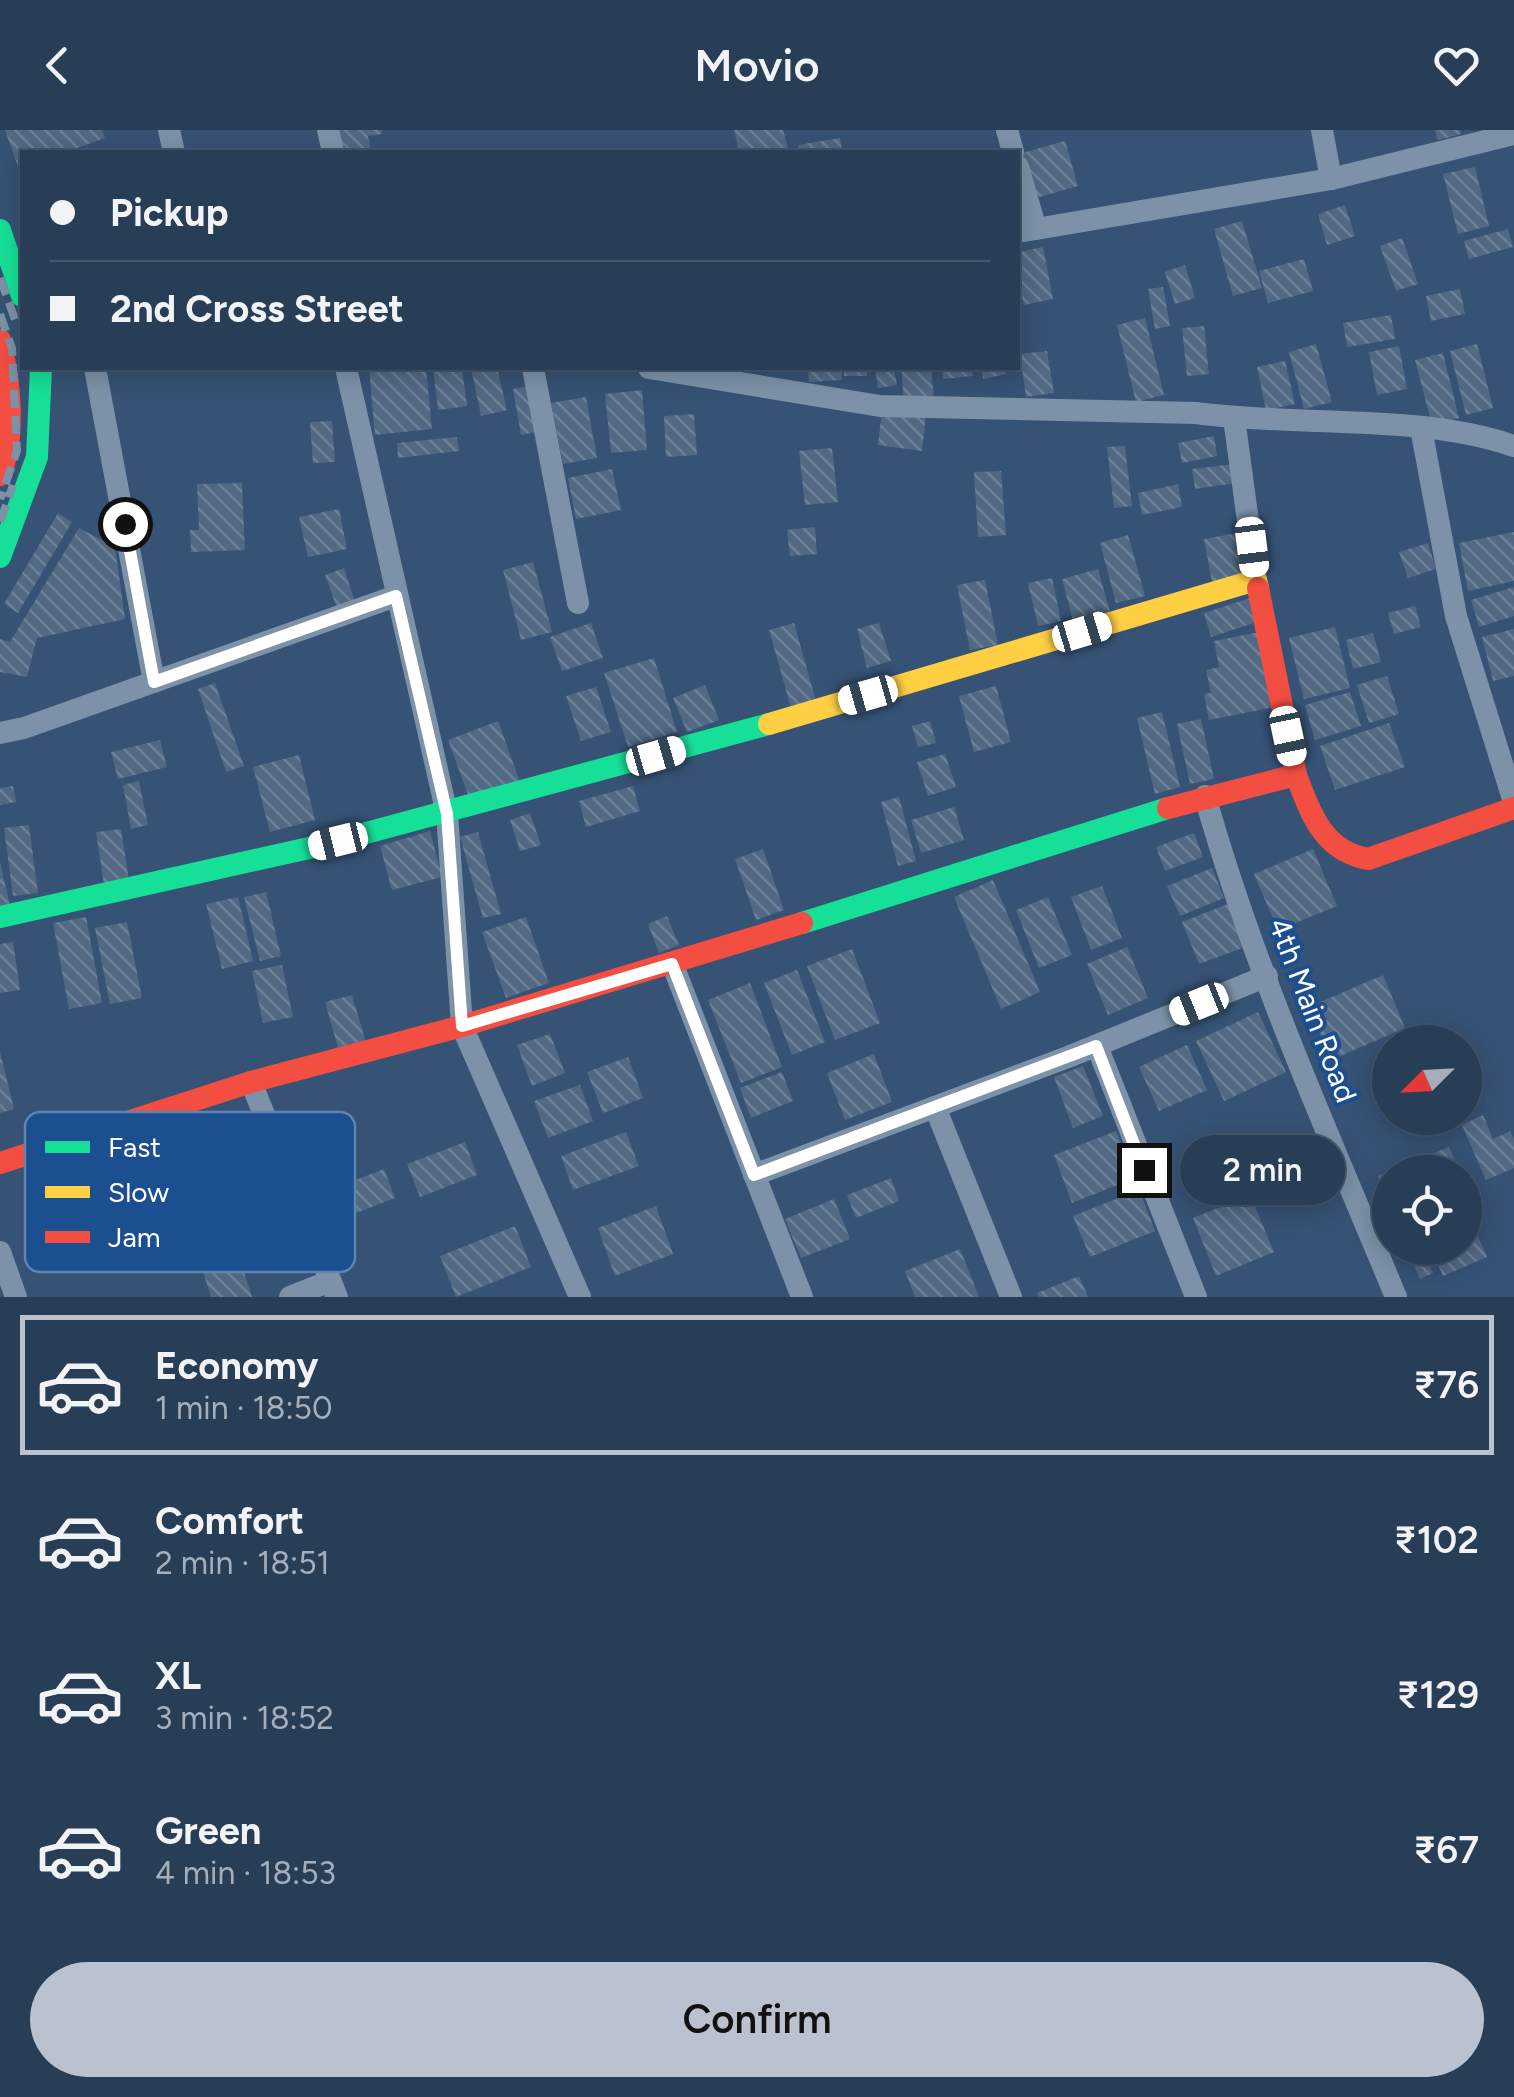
<!DOCTYPE html>
<meta charset="utf-8">
<style>
:root{--surface:#283e57;--page:#30455d;--text:#f1f3f6;--muted:#a5aeba;--line:#44576d;--accent:#b9c2ce}
body{margin:0;font-family:Figtree,sans-serif;background:var(--page);color:var(--text);height:100vh;display:flex;flex-direction:column;font-size:38px;white-space:nowrap}
*{box-sizing:border-box;margin:0}
p{font-size:32px;color:var(--muted)}
.icon{flex:none;width:55px;height:55px;fill:none;stroke:currentColor;stroke-width:2;stroke-linecap:round;stroke-linejoin:round}
.map{position:relative;height:1167px;overflow:hidden}
.side{display:flex;flex-direction:column;background:var(--surface);flex:1}
.side>*{flex:none}
.hud{position:absolute;left:20px;top:20px;width:1000px;height:220px;border-radius:0px;box-shadow:0 5px 25px #0003,0 0 0 2px var(--line);display:grid;align-content:center;height:220px;padding:0 30px;background:var(--surface)}
.needle{width:65px;rotate:246deg}
.tools{position:absolute;left:1372px;top:895px;display:grid;gap:20px}
.tools a{display:grid;place-items:center;width:110px;height:110px;border-radius:50%;background:var(--surface);box-shadow:0 5px 25px #0003,0 0 0 2px var(--line);font-size:50px}
.end{position:absolute;width:45px;height:45px;margin:-22px;border:12px solid #fff;background:#111;box-shadow:0 0 0 5px #111}
.from{border-radius:50%}
.bubble{position:absolute;height:70px;border-radius:35px;background:var(--surface);box-shadow:0 5px 25px #0003,0 0 0 2px var(--line);font-size:32px;font-weight:600;line-height:70px;text-align:center}
.car{position:absolute;width:30px;height:60px;margin:-30px -15px;border-radius:12px;box-shadow:0 0 8px 2px #0007;background:linear-gradient(#fff 24%,#345 0 40%,#fff 0 76%,#345 0 86%,#fff 0)}
.hud b{display:flex;align-items:center;gap:35px;height:95px;font-size:38px}
.hud b+b{border-top:2px solid var(--line)}
.hud i{width:25px;height:25px;background:var(--text)}
ul{padding:18px 0 0;list-style:none}
li{display:flex;align-items:center;gap:30px;height:140px;margin:0 20px 15px;padding:0 10px;border:5px solid transparent;border-radius:0px}
li div{flex:1}
li b{display:block;font-size:38px}
li em{font-style:normal;font-weight:600}
li.on{border-color:var(--accent)}
li>.icon{width:90px;height:90px;stroke-width:1.5}
.cta{display:flex;gap:20px;margin-top:auto;padding:20px 30px}
.cta a{flex:1;height:115px;border-radius:60px;background:var(--accent);color:#111;font-size:40px;font-weight:600;line-height:115px;text-align:center}
header{display:flex;justify-content:space-between;align-items:center;height:130px;padding:0 30px;background:var(--surface);font-size:45px;font-weight:600}
.map>svg:first-child{display:block}
.building{fill:url(#building-back-hatch)}
.lines{fill:none;stroke-linecap:round;stroke-linejoin:round}
.street{stroke:#7d92a8;stroke-width:22}
.fast{stroke:#16e098;stroke-width:22}
.slow{stroke:#ffcf43;stroke-width:22}
.jam{stroke:#f24e42;stroke-width:22}
.rail{stroke:#7e92a7;stroke-width:8;stroke-dasharray:18 8;stroke-linecap:butt}
.route{stroke:#fff;stroke-width:12}
.labels{text-anchor:middle;dominant-baseline:central;stroke-width:8;stroke-linejoin:round;paint-order:stroke}
.street-label{font-size:30px;fill:#fff;stroke:#1b4f8f}
.key{fill:#1b4f8f;stroke:#5f84b1;stroke-width:2.5}
.key-label{font-size:28px;fill:#fff}
</style>
<header><svg class="icon" aria-label="back" viewBox="0 0 24 24"><path d="M15 5l-7 7 7 7"/></svg>Movio<svg class="icon" aria-label="heart" viewBox="0 0 24 24"><path d="M12 20l-8-8c-3-5 5-10 8-4 3-6 11-1 8 4z"/></svg></header>
<div class="map">
<svg width="1514" height="1167" viewBox="0 0 1514 1167">
<defs>
<pattern id="building-back-hatch" width="6" height="6" patternUnits="userSpaceOnUse" patternTransform="scale(2.5)"><rect width="6" height="6" fill="#526984"/><path d="M-1 5l2 2M0 0l6 6M5-1l2 2" fill="none" stroke="#6c8096"/></pattern>
</defs>
<rect width="100%" height="100%" fill="#365274"/>
<g class="building">
<path d="M5,0H102L105,8L66,22H22V38L19,39Z"/>
<path d="M333,0H381L382,4L368,6L371,22H337Z"/>
<path d="M734,0H783L789,22H739Z"/>
<path d="M1435,0H1460L1461,4L1438,10Z"/>
<path d="M840,8L842,22H800L798,15Z"/>
<path d="M1065,11L1078,56L1029,70L1018,24Z"/>
<path d="M1475,37L1489,96L1458,104L1443,44Z"/>
<path d="M1345,75L1355,106L1327,115L1318,84Z"/>
<path d="M1242,91L1262,158L1233,166L1214,99Z"/>
<path d="M1508,99L1513,117L1469,129L1464,111Z"/>
<path d="M1402,108L1418,154L1396,161L1380,116Z"/>
<path d="M1043,117L1053,169L1024,175L1018,153V122Z"/>
<path d="M1304,129L1313,161L1268,173L1259,141Z"/>
<path d="M1185,135L1195,168L1175,174L1165,142Z"/>
<path d="M1163,157L1170,196L1155,199L1148,159Z"/>
<path d="M1460,159L1465,184L1431,191L1426,166Z"/>
<path d="M1391,185L1395,209L1347,217L1343,193Z"/>
<path d="M1145,188L1164,265L1136,272L1117,195Z"/>
<path d="M1204,196L1209,244L1187,246L1182,198Z"/>
<path d="M1316,214L1332,272L1304,279L1289,222Z"/>
<path d="M1477,214L1493,278L1466,285L1450,221Z"/>
<path d="M1399,216L1407,259L1377,265L1369,222Z"/>
<path d="M1047,221L1054,263L1026,267L1020,224Z"/>
<path d="M1443,223L1459,288L1432,295L1415,230Z"/>
<path d="M1285,231L1295,274L1266,280L1257,237Z"/>
<path d="M369,238H426L432,299L375,305Z"/>
<path d="M433,238H462L467,276L438,280Z"/>
<path d="M471,238H497L507,280L481,286Z"/>
<path d="M808,238H841L842,250L809,252Z"/>
<rect x="844" y="238" width="23" height="8"/>
<path d="M875,238H894L897,255L878,258Z"/>
<path d="M901,238H931L934,269L904,272Z"/>
<path d="M942,238H972L973,246L943,249Z"/>
<path d="M981,238H1004L1006,244L983,249Z"/>
<path d="M535,255L543,301L521,305L513,259Z"/>
<path d="M642,260L647,320L611,323L605,264Z"/>
<path d="M586,267L597,328L563,334L551,273Z"/>
<path d="M882,280L926,285L922,321L878,315Z"/>
<path d="M694,284L697,325L666,327L664,286Z"/>
<path d="M332,291L335,332L313,333L310,292Z"/>
<path d="M1214,306L1217,326L1182,333L1178,313Z"/>
<path d="M457,307L459,321L398,328L397,313Z"/>
<path d="M1125,316L1132,376L1114,378L1107,317Z"/>
<path d="M832,318L838,372L805,375L799,321Z"/>
<path d="M1234,334L1236,353L1195,359L1192,339Z"/>
<path d="M612,339L621,380L576,389L568,348Z"/>
<path d="M1001,341L1006,405L978,407L974,342Z"/>
<path d="M242,353L245,420L191,422L190,400H199L197,354Z"/>
<path d="M1178,354L1182,377L1142,385L1138,363Z"/>
<path d="M339,379L347,419L308,427L299,387Z"/>
<path d="M58,383L72,392L18,483L4,474Z"/>
<path d="M815,397L817,424L790,426L787,400Z"/>
<path d="M79,398L115,417L125,489L37,508L27,547L0,542V509L10,512Z"/>
<path d="M1514,402V451L1468,461L1459,413Z"/>
<path d="M1237,403L1246,445L1212,452L1204,409Z"/>
<path d="M1128,405L1145,466L1116,473L1100,413Z"/>
<path d="M1428,413L1436,439L1408,448L1399,422Z"/>
<path d="M533,432L552,502L521,510L503,440Z"/>
<path d="M344,438L355,472L337,478L325,445Z"/>
<path d="M1098,439L1111,485L1074,495L1062,449Z"/>
<path d="M1052,448L1061,491L1038,496L1028,453Z"/>
<path d="M985,450L998,515L970,520L957,455Z"/>
<path d="M1514,457V486L1479,497L1471,470Z"/>
<path d="M1250,468L1257,492L1211,507L1204,483Z"/>
<path d="M1415,476L1421,497L1394,504L1388,483Z"/>
<path d="M591,493L603,528L562,541L550,507Z"/>
<path d="M794,493L816,571L791,578L769,500Z"/>
<path d="M879,493L891,531L867,538L857,499Z"/>
<path d="M1335,497L1350,558L1304,569L1289,508Z"/>
<path d="M1514,499V546L1493,551L1482,507Z"/>
<path d="M1259,502L1275,577L1209,590L1204,564L1211,563L1206,540L1219,537L1214,511Z"/>
<path d="M1373,503L1381,532L1353,539L1346,510Z"/>
<path d="M654,528L677,602L628,617L604,543Z"/>
<path d="M1387,546L1399,584L1369,593L1357,555Z"/>
<path d="M215,553L244,636L226,642L198,559Z"/>
<path d="M705,555L719,590L687,602L673,568Z"/>
<path d="M996,556L1011,612L974,622L959,566Z"/>
<path d="M596,557L611,602L581,611L566,566Z"/>
<path d="M1350,562L1361,596L1315,610L1305,575Z"/>
<path d="M1162,582L1180,657L1155,664L1137,588Z"/>
<path d="M1201,589L1214,649L1190,654L1177,594Z"/>
<path d="M498,591L520,652L470,670L448,610Z"/>
<path d="M930,591L936,613L918,617L912,596Z"/>
<path d="M1389,593L1405,637L1335,660L1320,616Z"/>
<path d="M160,610L167,637L118,649L111,622Z"/>
<path d="M945,624L956,657L928,666L917,632Z"/>
<path d="M299,625L315,690L270,702L253,637Z"/>
<path d="M139,651L148,695L131,699L123,655Z"/>
<path d="M13,656L16,672L0,675V658Z"/>
<path d="M633,656L640,681L586,697L579,671Z"/>
<path d="M899,667L916,731L898,736L881,672Z"/>
<path d="M954,677L964,710L921,723L911,690Z"/>
<path d="M530,683L541,715L520,721L510,690Z"/>
<path d="M29,695L38,763L13,766L4,698Z"/>
<path d="M121,699L129,751L104,755L96,702Z"/>
<path d="M430,701L442,747L392,760L380,716Z"/>
<path d="M478,702L501,784L483,788L460,707Z"/>
<path d="M1194,703L1203,727L1165,741L1156,717Z"/>
<path d="M763,719L784,780L756,790L735,729Z"/>
<path d="M1313,719L1337,776L1278,800L1254,744Z"/>
<path d="M0,733L10,775L0,777Z"/>
<path d="M1212,738L1224,768L1180,786L1167,756Z"/>
<path d="M993,750L1040,862L1001,879L954,767Z"/>
<path d="M1102,756L1122,808L1091,820L1071,767Z"/>
<path d="M266,762L281,826L260,831L244,767Z"/>
<path d="M238,767L253,831L222,839L206,774Z"/>
<path d="M1048,767L1072,825L1039,838L1016,780Z"/>
<path d="M1228,774L1245,817L1199,834L1182,792Z"/>
<path d="M667,786L679,815L659,823L648,794Z"/>
<path d="M86,787L102,873L69,879L53,793Z"/>
<path d="M526,787L549,853L506,868L482,802Z"/>
<path d="M127,792L142,868L110,874L95,798Z"/>
<path d="M13,812L20,860L0,863V814Z"/>
<path d="M1127,817L1148,868L1108,885L1087,834Z"/>
<path d="M852,819L880,893L835,910L807,836Z"/>
<path d="M282,835L293,887L263,893L252,841Z"/>
<path d="M797,840L825,912L792,925L764,853Z"/>
<path d="M1383,845L1405,898L1331,930L1309,877Z"/>
<path d="M750,853L782,937L741,953L708,870Z"/>
<path d="M352,865L366,913L339,921L325,872Z"/>
<path d="M1258,882L1286,942L1224,971L1196,911Z"/>
<path d="M550,904L565,943L532,956L517,915Z"/>
<path d="M1187,915L1207,960L1159,981L1139,937Z"/>
<path d="M0,922L14,979L0,983Z"/>
<path d="M874,924L892,972L845,990L827,943Z"/>
<path d="M628,927L643,968L603,983L587,942Z"/>
<path d="M1083,936L1103,986L1073,998L1054,947Z"/>
<path d="M782,942L793,971L751,988L740,958Z"/>
<path d="M580,955L593,991L548,1008L534,971Z"/>
<path d="M1483,985L1493,1009L1510,1001L1514,1009V1038L1486,1050L1462,995Z"/>
<path d="M1116,1001L1135,1048L1072,1073L1054,1025Z"/>
<path d="M626,1002L639,1036L573,1060L561,1026Z"/>
<path d="M465,1012L477,1045L420,1067L407,1034Z"/>
<path d="M1449,1017L1460,1042H1390V1075L1378,1046Z"/>
<path d="M384,1039L395,1068L343,1088L332,1059Z"/>
<path d="M891,1048L899,1071L856,1088L847,1065Z"/>
<path d="M1139,1060L1155,1101L1090,1127L1073,1086Z"/>
<path d="M1250,1065L1274,1122L1216,1146L1193,1088Z"/>
<path d="M834,1069L850,1109L801,1128L785,1089Z"/>
<path d="M656,1076L673,1124L615,1146L598,1098Z"/>
<path d="M1468,1084L1487,1127L1443,1146L1430,1118H1465V1085Z"/>
<path d="M515,1096L531,1137L456,1167L440,1126Z"/>
<path d="M231,1102L252,1167H211L194,1114Z"/>
<path d="M1416,1118H1422L1433,1143L1420,1149L1408,1121Z"/>
<path d="M960,1119L979,1167H915L905,1141Z"/>
<path d="M1079,1146L1088,1167H1039L1037,1163Z"/>
</g>
<g class="lines">
<g class="street">
<path d="M169,0L174,22"/>
<path d="M328,0L333,22"/>
<path d="M1007,0L1013,22"/>
<path d="M1322,0L1331,49"/>
<path d="M1018,37L1036,99"/>
<path d="M1018,102L1331,49L1514,4"/>
<path d="M95,238L154,552"/>
<path d="M346,238L447,684L462,896L580,1167"/>
<path d="M533,238L578,473"/>
<path d="M649,238L880,276L1196,283C1298,297 1418,283 1514,316"/>
<path d="M1234,288L1256,450"/>
<path d="M1421,298L1456,486L1514,672"/>
<path d="M0,603L24,598L396,466"/>
<path d="M1205,666C1253,837 1328,1003 1396,1167"/>
<path d="M672,833L802,1167"/>
<path d="M1097,916L1196,1167"/>
<path d="M251,952L337,1167"/>
<path d="M935,977L1011,1167"/>
<path d="M754,1045L1068,927L1267,846"/>
<path d="M0,1122L16,1167"/>
<path d="M290,1167L330,1151"/>
</g>
<g class="fast">
<path d="M0,100L22,166"/>
<path d="M0,427L37,327L41,238"/>
<path d="M0,787L318,716L769,594"/>
<path d="M802,793L1168,678"/>
</g>
<path class="slow" d="M769,594L1256,450L1258,458"/>
<g class="jam">
<path d="M0,210C10,251 16,306 0,345"/>
<path d="M1258,458L1296,645"/>
<path d="M1168,678L1296,645C1311,684 1323,721 1368,729L1514,678"/>
<path d="M0,1033L251,952L462,896L802,793"/>
</g>
<g class="rail">
<path d="M0,148L17,195"/>
<path d="M0,184L12,218L17,321L0,369"/>
<path d="M0,392L13,355"/>
</g>
</g>
<g class="lines">
<path class="route" d="M125,394L154,552L396,466L447,684L462,896L672,834L754,1045L1096,916L1144,1040"/>
</g>
<g class="labels">
<g class="street-label">
<text transform="translate(1313 880) rotate(69)">4th Main Road</text>
</g>
</g>
<rect x="25" y="982" width="330" height="160" rx="15" class="key"/>
<rect x="45" y="1011" width="45" height="12" fill="#16e098"/>
<rect x="45" y="1056" width="45" height="12" fill="#ffcf43"/>
<rect x="45" y="1101" width="45" height="12" fill="#f24e42"/>
<g class="key-label">
<text x="108" y="1027">Fast</text>
<text x="108" y="1072">Slow</text>
<text x="108" y="1117">Jam</text>
</g>
</svg>
<div class="tools">
<a><svg class="needle" viewBox="-14 -14 28 28"><path d="M0-13l5 13h-10z" fill="#e53935"/><path d="M0 13l5-13h-10z" fill="#a5aeba"/></svg></a>
<a><svg class="icon" aria-label="locate" viewBox="0 0 24 24"><circle cx="12" cy="12" r="6"/><path d="M12 2v4M12 18v4M2 12h4M18 12h4"/></svg></a>
</div>
<i class="end from" style="left:125px;top:394px"></i>
<i class="end" style="left:1144px;top:1040px"></i>
<div class="bubble" style="left:1180px;top:1005px;width:165px">2 min</div>
<i class="car" style="left:1252px;top:417px;rotate:173deg"></i>
<i class="car" style="left:1082px;top:502px;rotate:73deg"></i>
<i class="car" style="left:868px;top:565px;rotate:254deg"></i>
<i class="car" style="left:1288px;top:606px;rotate:168deg"></i>
<i class="car" style="left:656px;top:626px;rotate:74deg"></i>
<i class="car" style="left:338px;top:711px;rotate:256deg"></i>
<i class="car" style="left:1199px;top:874px;rotate:248deg"></i>
<div class="hud">
<b><i class="from"></i>Pickup</b>
<b><i></i>2nd Cross Street</b>
</div>
</div>
<section class="side">
<ul>
<li class="on"><svg class="icon" aria-label="car" viewBox="0 0 24 24"><path d="M5 17H2v-5l4-1 3-4h7l3 4 3 1v5h-3M9 17h6M6 11h13"/><circle cx="7" cy="17" r="2"/><circle cx="17" cy="17" r="2"/></svg><div><b>Economy</b><p>1 min · 18:50</p></div><em>₹76</em></li>
<li><svg class="icon" aria-label="car" viewBox="0 0 24 24"><path d="M5 17H2v-5l4-1 3-4h7l3 4 3 1v5h-3M9 17h6M6 11h13"/><circle cx="7" cy="17" r="2"/><circle cx="17" cy="17" r="2"/></svg><div><b>Comfort</b><p>2 min · 18:51</p></div><em>₹102</em></li>
<li><svg class="icon" aria-label="car" viewBox="0 0 24 24"><path d="M5 17H2v-5l4-1 3-4h7l3 4 3 1v5h-3M9 17h6M6 11h13"/><circle cx="7" cy="17" r="2"/><circle cx="17" cy="17" r="2"/></svg><div><b>XL</b><p>3 min · 18:52</p></div><em>₹129</em></li>
<li><svg class="icon" aria-label="car" viewBox="0 0 24 24"><path d="M5 17H2v-5l4-1 3-4h7l3 4 3 1v5h-3M9 17h6M6 11h13"/><circle cx="7" cy="17" r="2"/><circle cx="17" cy="17" r="2"/></svg><div><b>Green</b><p>4 min · 18:53</p></div><em>₹67</em></li>
</ul>
<div class="cta"><a>Confirm</a></div>
</section>
